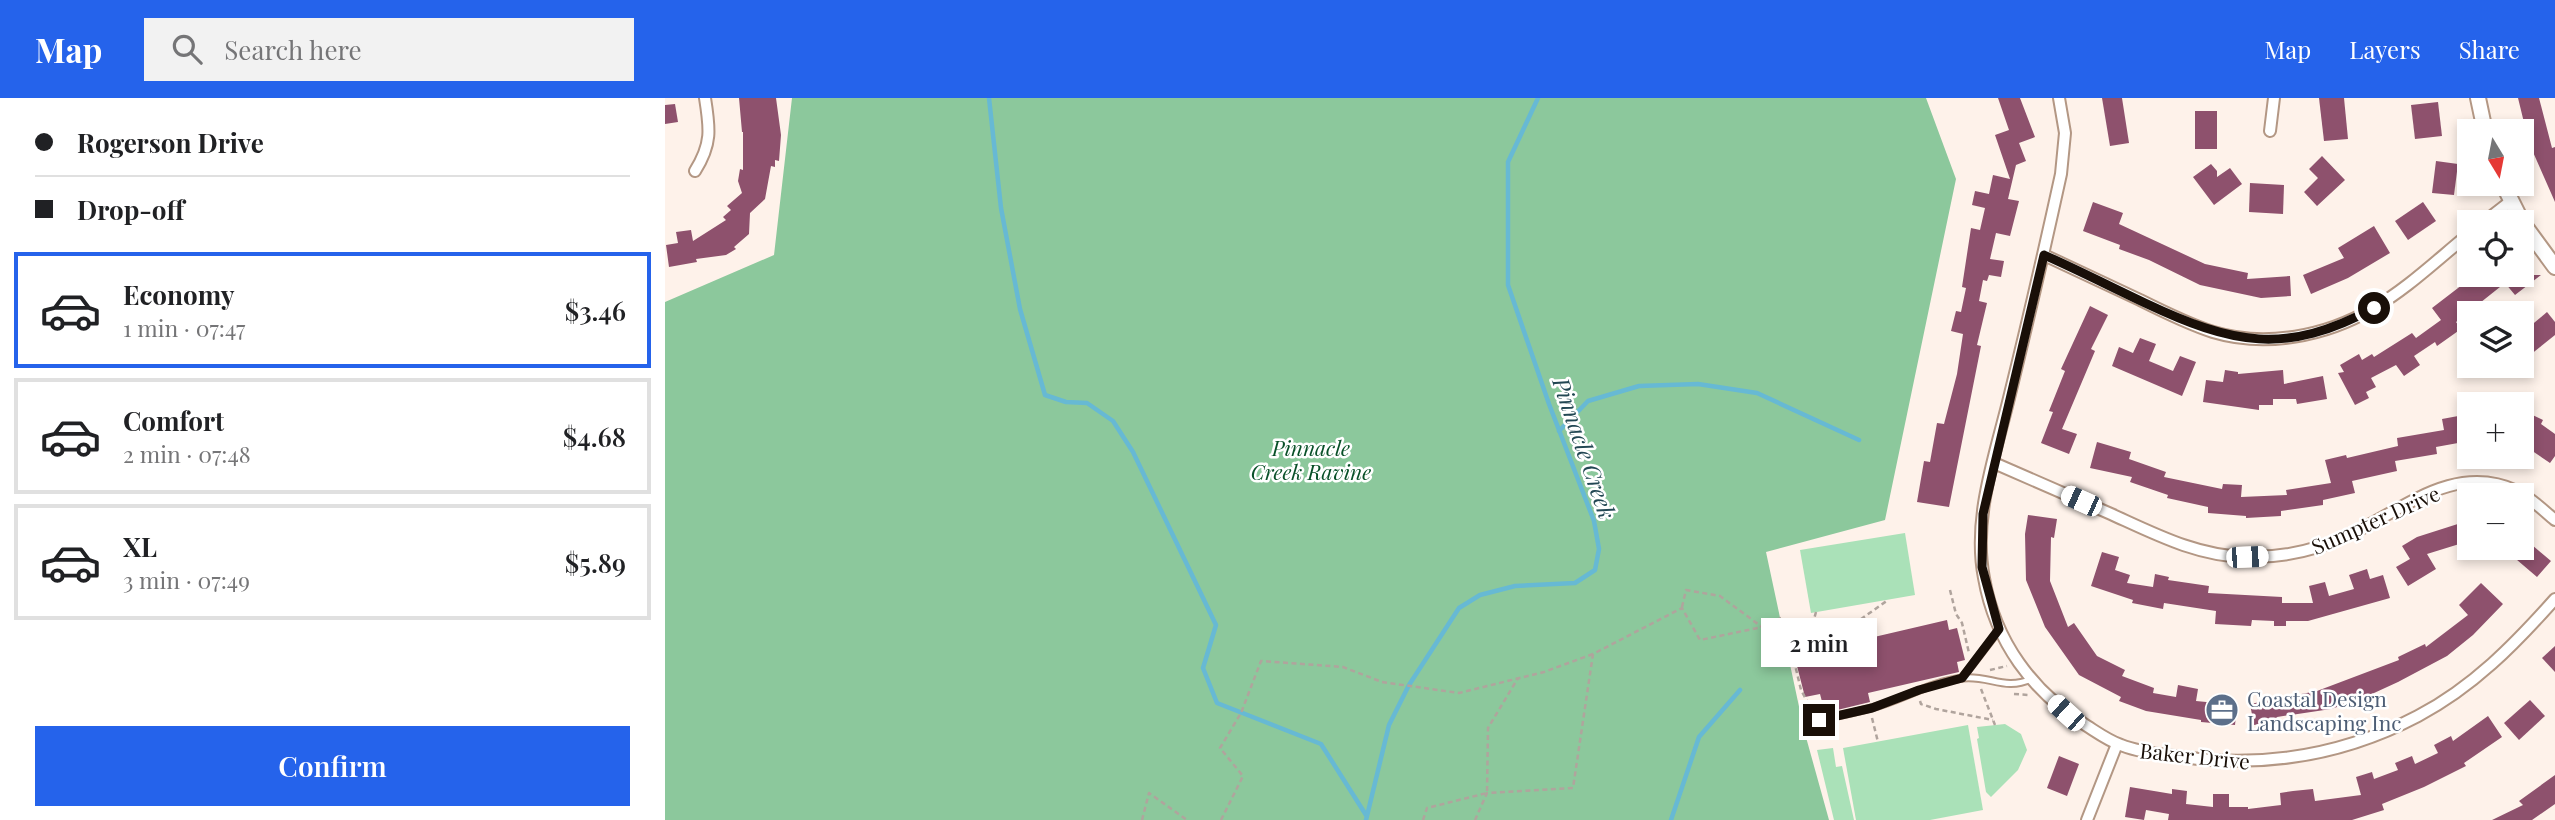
<!DOCTYPE html>
<meta charset="utf-8">
<style>
:root{--surface:#fff;--page:#f2f2f2;--text:#202124;--muted:#757577;--line:#e0e0e0;--accent:#2563eb}
body{margin:0;font-family:"Playfair Display",serif;background:var(--page);color:var(--text);height:100vh;display:flex;flex-direction:column;font-size:26px;white-space:nowrap}
*{box-sizing:border-box;margin:0}
p{font-size:23px;color:var(--muted)}
.icon{flex:none;width:38px;height:38px;fill:none;stroke:currentColor;stroke-width:2;stroke-linecap:round;stroke-linejoin:round}
.map{position:relative;flex:1;overflow:hidden}
.drawer{display:flex;flex-direction:column;background:var(--surface);width:665px}
.drawer>*{flex:none}
.top-card{display:grid;align-content:center;height:154px;padding:0 35px;background:var(--surface)}
.needle{width:46px;rotate:170deg}
.controls{position:absolute;left:1792px;top:21px;display:grid;gap:14px}
.controls a{display:grid;place-items:center;width:77px;height:77px;border-radius:0px;background:var(--surface);box-shadow:0 4px 10px #0003;font-size:35px}
.end{position:absolute;width:32px;height:32px;margin:-16px;border:9px solid #190f08;background:#fff;box-shadow:0 0 0 4px #fff}
.from{border-radius:50%}
.bubble{position:absolute;height:49px;border-radius:0px;background:var(--surface);box-shadow:0 4px 10px #0003;font-size:23px;font-weight:600;line-height:49px;text-align:center}
.car{position:absolute;width:21px;height:42px;margin:-21px -10px;border-radius:9px;box-shadow:0 0 5px 2px #0007;background:linear-gradient(#fff 24%,#345 0 40%,#fff 0 76%,#345 0 86%,#fff 0)}
.top-card b{display:flex;align-items:center;gap:24px;height:66px;font-size:26px}
.top-card b+b{border-top:2px solid var(--line)}
.top-card i{width:18px;height:18px;background:var(--text)}
ul{padding:0;list-style:none}
li{display:flex;align-items:center;gap:21px;height:116px;margin:0 14px 10px;padding:0 21px;border:4px solid var(--line);border-radius:0px}
li div{flex:1}
li b{display:block;font-size:26px}
li em{font-style:normal;font-weight:600}
li.selected{border-color:var(--accent)}
li>.icon{width:63px;height:63px;stroke-width:1.5}
.button{display:flex;gap:14px;margin-top:auto;padding:14px 35px}
.button a{flex:1;height:80px;border-radius:0px;background:var(--accent);color:#fff;font-size:28px;font-weight:600;line-height:80px;text-align:center}
header{display:flex;align-items:center;gap:42px;box-sizing:border-box;height:98px;padding:0 35px;background:var(--accent);color:#fff}
header strong{font-size:33px}
nav{display:flex;gap:38px;margin-inline-start:auto;font-size:24px}
.search{width:490px;height:63px;background:var(--page);display:flex;align-items:center;gap:18px;box-sizing:border-box;padding:0 24px;border-radius:0px;color:var(--muted);font-size:26px}
main{display:flex;flex:1;min-height:0}
.map>svg:first-child{display:block}
.green{fill:#aae1b8}
.forest{fill:#8cc89c}
.lines{fill:none;stroke-linecap:round;stroke-linejoin:round}
.stream{stroke:#67b9d4;stroke-width:4.5}
.building{fill:#8e516d}
.service-casing{stroke:#b39784;stroke-width:9}
.minor-casing{stroke:#b39784;stroke-width:14}
.tertiary-casing{stroke:#b39784;stroke-width:18}
.path{stroke:#b0a49d;stroke-width:2.5;stroke-dasharray:5 3.5;stroke-linecap:butt}
.service{stroke:#fff;stroke-width:5}
.minor{stroke:#fff;stroke-width:10}
.tertiary{stroke:#fff;stroke-width:14}
.route{stroke:#190f08;stroke-width:9}
.labels{text-anchor:middle;dominant-baseline:central;stroke-width:5;stroke-linejoin:round;paint-order:stroke}
.park-label{font-size:21px;font-style:italic;fill:#085028;stroke:#fff}
.street-label{font-size:21px;fill:#190f08;stroke:#fff}
.service-label{font-size:21px;fill:#4e5e75;stroke:#fff;text-anchor:start}
.water-label{font-size:23px;font-style:italic;fill:#224753;stroke:#fff}
</style>
<header>
<strong>Map</strong>
<div class="search"><svg class="icon" aria-label="search" viewBox="0 0 24 24"><circle cx="10" cy="10" r="6"/><path d="M15 15l6 6"/></svg>Search here</div>
<nav><a>Map</a><a>Layers</a><a>Share</a></nav>
</header>
<main>
<section class="drawer">
<div class="top-card">
<b><i class="from"></i>Rogerson Drive</b>
<b><i></i>Drop-off</b>
</div>
<ul>
<li class="selected"><svg class="icon" aria-label="car" viewBox="0 0 24 24"><path d="M5 17H2v-5l4-1 3-4h7l3 4 3 1v5h-3M9 17h6M6 11h13"/><circle cx="7" cy="17" r="2"/><circle cx="17" cy="17" r="2"/></svg><div><b>Economy</b><p>1 min · 07:47</p></div><em>$3.46</em></li>
<li><svg class="icon" aria-label="car" viewBox="0 0 24 24"><path d="M5 17H2v-5l4-1 3-4h7l3 4 3 1v5h-3M9 17h6M6 11h13"/><circle cx="7" cy="17" r="2"/><circle cx="17" cy="17" r="2"/></svg><div><b>Comfort</b><p>2 min · 07:48</p></div><em>$4.68</em></li>
<li><svg class="icon" aria-label="car" viewBox="0 0 24 24"><path d="M5 17H2v-5l4-1 3-4h7l3 4 3 1v5h-3M9 17h6M6 11h13"/><circle cx="7" cy="17" r="2"/><circle cx="17" cy="17" r="2"/></svg><div><b>XL</b><p>3 min · 07:49</p></div><em>$5.89</em></li>
</ul>
<div class="button"><a>Confirm</a></div>
</section>
<div class="map">
<svg width="1890" height="722" viewBox="0 0 1890 722">
<rect width="100%" height="100%" fill="#fef2ea"/>
<g class="green">
<path d="M1240,435L1250,497L1146,515L1135,452Z"/>
<path d="M1340,626L1356,636L1362,652L1353,672L1326,699L1321,694L1312,641L1314,640L1312,629Z"/>
<path d="M1303,627L1318,712L1265,722H1191L1178,650Z"/>
<path d="M1168,650L1171,669L1177,668L1189,722H1169L1152,652Z"/>
</g>
<path class="forest" d="M127,0H1261L1291,81L1220,422L1101,454L1139,632L1164,722H0V204L109,157Z"/>
<g class="lines">
<g class="stream">
<path d="M324,0L336,110L355,211L380,297L401,304L422,305L448,323L468,354L551,527L538,570L552,605L656,646L701,717"/>
<path d="M894,333L923,303L974,288L1033,286L1092,295L1194,342"/>
<path d="M701,722L724,627L744,587L794,510L815,497L850,488L910,485L930,472L934,451L929,423L884,306L843,187V64L873,0"/>
<path d="M1006,722L1034,639L1075,592"/>
</g>
</g>
<g class="building">
<path d="M74,0H111L116,37L114,63L110,62V69L106,68L100,101L85,115L84,136L69,149L71,151L61,157L31,161L32,164L4,169L1,147L13,145L11,134L26,132L28,143L61,122L58,119L66,112L62,108L77,95L73,83L75,71L78,72V34H77Z"/>
<path d="M1333,0H1355L1370,39L1354,45L1361,63L1351,67L1343,101L1354,103L1345,138L1331,135L1325,161L1339,163L1336,179L1324,177L1322,183L1318,182L1314,203L1322,205L1312,247L1316,248L1284,409L1252,404L1259,363L1265,364L1272,325L1279,326L1292,276L1298,236L1286,233L1291,213L1296,214L1301,190L1297,189L1306,130L1315,132L1320,110L1307,107L1310,93L1324,96L1328,77L1345,81L1330,37L1344,32Z"/>
<path d="M1437,0H1457L1464,45L1445,48Z"/>
<path d="M1654,0H1679L1683,41L1659,43Z"/>
<path d="M1853,0H1874L1887,50L1890,49V104L1864,45Z"/>
<path d="M1773,4L1777,38L1750,41L1746,7Z"/>
<path d="M10,6L13,24L0,26V7Z"/>
<rect x="1530" y="13" width="22" height="38"/>
<path d="M1657,58L1680,82L1652,108L1639,94L1653,80L1644,71Z"/>
<path d="M1771,63L1793,66L1789,97L1767,95Z"/>
<path d="M1546,66L1552,73V79L1565,70L1577,86L1549,107L1528,79Z"/>
<path d="M1585,85L1619,87L1618,116L1584,114Z"/>
<path d="M1428,104L1458,115L1454,126L1540,166L1583,175L1582,181L1625,178L1626,198L1596,200L1535,187L1484,162L1454,151L1455,147L1418,133Z"/>
<path d="M1758,104L1771,123L1743,142L1730,123Z"/>
<path d="M1709,128L1725,155L1683,180L1646,196L1638,177L1679,160L1673,150Z"/>
<path d="M1857,164L1866,177H1876L1850,197L1840,185L1791,224L1796,231L1772,248L1770,244L1749,258L1755,267L1739,278L1731,267L1706,280L1711,289L1701,294L1704,300L1690,307L1673,275L1679,274L1675,267L1694,256L1697,262L1707,256L1709,259L1747,235L1751,240L1776,222L1767,210L1810,177H1857Z"/>
<path d="M1425,208L1443,217L1426,251L1430,253L1397,331L1412,336L1404,356L1376,345L1388,314L1384,313L1400,273L1396,271Z"/>
<path d="M1882,214L1890,224V237L1865,257L1857,247V235Z"/>
<path d="M1475,240L1491,246L1484,263L1508,273L1515,258L1531,264L1517,298L1447,268L1454,249L1468,255Z"/>
<path d="M1560,272L1573,274V276L1618,272L1619,286L1658,278L1662,301L1632,306L1631,301H1608V307H1594V312L1538,304L1541,282L1558,284Z"/>
<path d="M1857,312L1878,322L1876,326L1890,336V358L1885,365L1857,346Z"/>
<path d="M1804,316V343L1771,349L1772,356L1730,363L1732,373L1687,383L1690,395L1658,402V407L1616,413V418L1581,420V418L1543,415V409L1502,400L1503,397L1465,384L1467,379L1425,370L1432,344L1466,354L1464,361L1501,374L1499,379L1557,391L1558,386L1577,387L1576,399L1622,397L1621,392L1666,385L1660,362L1681,357L1682,360L1733,348L1732,340L1779,332L1777,321Z"/>
<path d="M1363,417L1392,421L1389,440L1386,439L1385,483L1403,529L1409,525L1432,558L1460,572L1457,578L1489,590L1488,595L1511,599L1513,587L1533,591L1531,603L1572,607L1570,627L1536,624V622L1481,613L1454,603L1456,599L1414,577L1380,529L1361,482L1360,436Z"/>
<path d="M1799,424L1804,443L1762,456L1771,471L1743,488L1731,469L1745,461L1737,448L1752,439Z"/>
<path d="M1860,441L1886,463L1872,479L1838,450H1857Z"/>
<path d="M1437,454L1454,459L1450,472L1465,477L1462,485L1488,489L1490,476L1504,479L1503,482L1544,488L1543,495L1617,499V505H1648L1644,488L1660,484L1664,498L1689,491L1684,477L1702,471L1705,481L1718,477L1725,500L1643,523H1621V528H1609V523L1587,522L1586,528L1550,526L1551,513L1499,505L1498,511L1467,505L1468,502L1426,488Z"/>
<path d="M1816,485L1838,506L1808,537L1782,558L1733,584L1696,601L1666,611L1612,619L1613,623L1589,627L1585,606L1652,593L1734,562L1733,559L1760,546L1761,549L1803,517L1794,507Z"/>
<path d="M1282,522L1284,532L1292,530L1300,562L1292,564L1294,574L1203,595L1205,604L1160,615L1155,596L1140,599L1132,568L1147,564L1142,543L1189,533L1192,543Z"/>
<path d="M1890,548V574L1877,560Z"/>
<path d="M1865,602L1880,618L1854,642L1839,625Z"/>
<path d="M1823,618L1837,639L1799,665L1801,668L1759,689L1717,706L1719,712L1687,722H1503L1504,716L1481,712L1479,722L1460,719L1465,689L1507,696V691L1522,693L1521,706L1548,709V696H1564V709H1583V711L1616,707L1615,695L1628,693L1648,691L1650,703L1696,697L1691,679L1707,674L1709,681L1733,672L1730,665L1747,658L1750,666L1773,655L1769,647L1786,638L1788,643Z"/>
<path d="M1394,658L1414,666L1402,698L1382,690Z"/>
<path d="M1890,677V706L1867,722H1827L1858,707L1854,703Z"/>
</g>
<g class="lines">
<defs>
<g id="service">
<path d="M1297,580L1334,532"/>
<path d="M1154,622C1176,617 1200,613 1222,605C1247,596 1271,583 1298,580C1324,577 1340,593 1366,581"/>
</g>
<g id="minor">
<path d="M1394,0L1400,35L1396,76C1380,149 1363,223 1345,296C1331,355 1307,419 1319,480C1330,543 1367,594 1422,628C1433,635 1444,643 1456,647C1476,655 1497,656 1517,659C1600,670 1679,657 1753,618C1808,589 1849,547 1890,501"/>
<path d="M1605,33L1609,0"/>
<path d="M30,73C47,46 45,31 40,0"/>
<path d="M1819,124L1846,103"/>
<path d="M1379,157C1411,172 1443,187 1475,202C1499,214 1523,226 1548,234C1601,250 1661,238 1707,211C1742,191 1773,161 1804,136"/>
<path d="M1329,365C1368,382 1407,399 1446,416C1490,436 1532,458 1581,459C1617,460 1652,452 1684,437C1738,412 1789,364 1852,393C1866,400 1878,412 1890,422"/>
<path d="M1422,722L1452,646"/>
</g>
<g id="tertiary">
<path d="M1813,0L1820,33"/>
<path d="M1838,86L1857,124L1890,169"/>
</g>
</defs>
<use href="#service" class="service-casing"/>
<use href="#minor" class="minor-casing"/>
<use href="#tertiary" class="tertiary-casing"/>
<g class="path">
<path d="M1285,492L1291,516L1297,525L1304,555"/>
<path d="M1017,509L1021,492L1055,498L1097,529"/>
<path d="M1175,536L1223,502"/>
<path d="M1325,572L1342,568"/>
<path d="M1316,591L1330,627"/>
<path d="M1349,596L1364,597"/>
<path d="M1255,603L1256,606L1271,611L1328,622"/>
<path d="M1148,614L1136,592L1126,550L1144,539L1151,514"/>
<path d="M1207,620L1213,644"/>
<path d="M477,722L484,695L522,722"/>
<path d="M556,722L578,678L555,650L576,615L596,563L678,569L717,584L794,595L879,574L928,556"/>
<path d="M758,722L762,710L822,695L823,630L853,580"/>
<path d="M810,722L822,695L908,690L928,556L1017,510L1035,542L1097,529L1118,519"/>
</g>
<use href="#service" class="service"/>
<use href="#minor" class="minor"/>
<use href="#tertiary" class="tertiary"/>
</g>
<g class="lines">
<path class="route" d="M1154,622L1207,610L1254,592L1297,580L1334,531L1317,469L1318,416L1379,157C1413,172 1446,189 1480,205C1567,246 1620,258 1709,210"/>
</g>
<defs>
<symbol id="office-disc" viewBox="-11 -11 22 22"><circle r="9.5" fill="#5c6f8a" stroke="#fff"/><path d="M-6-3h4V-5.5h4V-3h4V5H-6ZM-1-4.5V-3h2v-1.5ZM-6 0V1H6V0Z" fill="#fff"/></symbol>
</defs>
<g fill-rule="evenodd">
<use href="#office-disc" x="1538" y="593" width="38" height="38"/>
</g>
<g class="labels">
<g class="park-label">
<text x="646" y="349">Pinnacle<tspan x="646" dy="24">Creek Ravine</tspan></text>
</g>
<g class="street-label">
<text transform="translate(1710 421) rotate(-24)">Sumpter Drive</text>
<text transform="translate(1530 657) rotate(6)">Baker Drive</text>
</g>
<g class="service-label">
<text x="1582" y="600">Coastal Design<tspan x="1582" dy="24">Landscaping Inc</tspan></text>
</g>
<g class="water-label">
<text transform="translate(920 350) rotate(71)">Pinnacle Creek</text>
</g>
</g>
</svg>
<div class="controls">
<a><svg class="needle" viewBox="-14 -14 28 28"><path d="M0-13l5 13h-10z" fill="#e53935"/><path d="M0 13l5-13h-10z" fill="#757577"/></svg></a>
<a><svg class="icon" aria-label="locate" viewBox="0 0 24 24"><circle cx="12" cy="12" r="6"/><path d="M12 2v4M12 18v4M2 12h4M18 12h4"/></svg></a>
<a><svg class="icon" aria-label="layers" viewBox="0 0 24 24"><path d="M12 4l9 5-9 5-9-5zM3 14l9 5 9-5"/></svg></a>
<a>+</a>
<a>−</a>
</div>
<i class="end from" style="left:1709px;top:210px"></i>
<i class="end" style="left:1154px;top:622px"></i>
<div class="bubble" style="left:1096px;top:520px;width:116px">2 min</div>
<i class="car" style="left:1416px;top:403px;rotate:294deg"></i>
<i class="car" style="left:1582px;top:459px;rotate:88deg"></i>
<i class="car" style="left:1401px;top:615px;rotate:312deg"></i>
</div>
</main>
